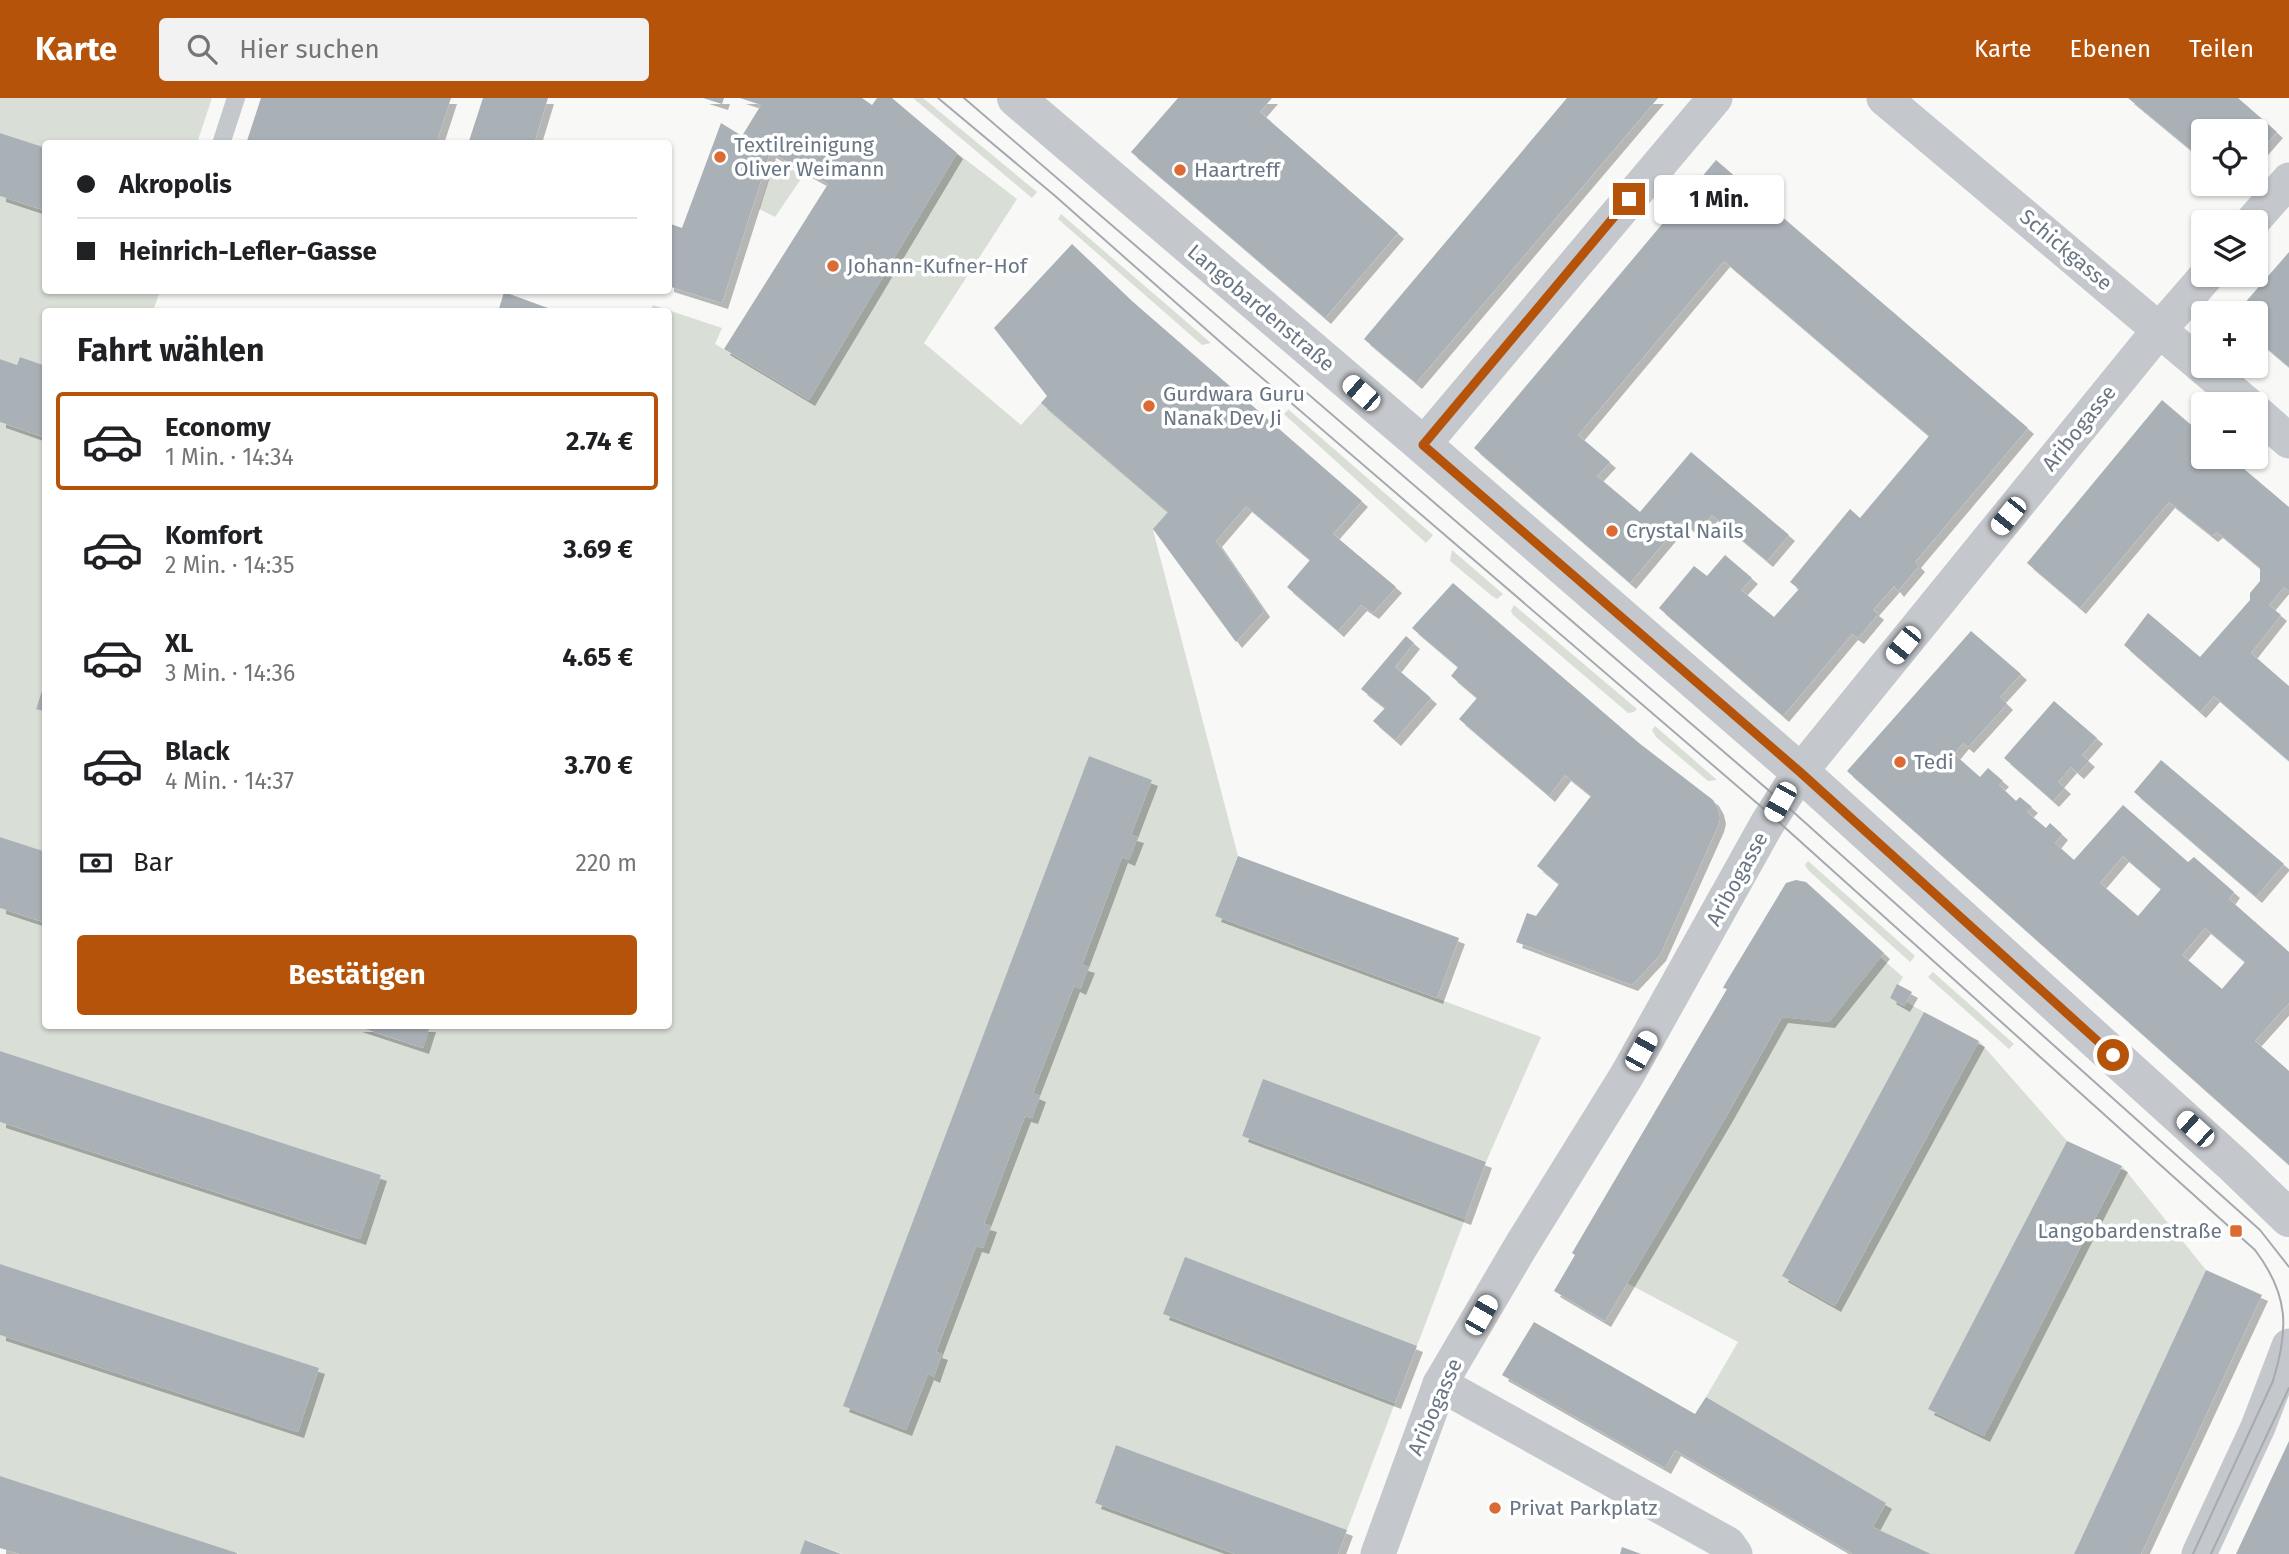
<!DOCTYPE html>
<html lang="de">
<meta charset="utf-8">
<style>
:root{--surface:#fff;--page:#f2f2f2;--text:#202124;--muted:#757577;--line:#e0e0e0;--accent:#b45309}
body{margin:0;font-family:"Fira Sans",sans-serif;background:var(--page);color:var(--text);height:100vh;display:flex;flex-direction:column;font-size:26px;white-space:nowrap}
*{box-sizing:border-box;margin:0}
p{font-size:23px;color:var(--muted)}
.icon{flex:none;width:38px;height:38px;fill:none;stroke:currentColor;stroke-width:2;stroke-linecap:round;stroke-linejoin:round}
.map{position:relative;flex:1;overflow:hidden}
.panel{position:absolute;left:42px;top:210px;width:630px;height:721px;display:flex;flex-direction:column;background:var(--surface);border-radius:7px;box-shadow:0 2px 5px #0004}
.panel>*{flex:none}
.top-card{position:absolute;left:42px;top:42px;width:630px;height:154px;border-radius:7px;box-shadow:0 2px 5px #0004;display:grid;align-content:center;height:154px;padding:0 35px;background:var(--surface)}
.controls{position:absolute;left:2191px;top:21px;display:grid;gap:14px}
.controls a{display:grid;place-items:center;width:77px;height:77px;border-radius:7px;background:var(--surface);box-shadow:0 2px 5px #0004;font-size:35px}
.end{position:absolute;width:32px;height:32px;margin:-16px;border:9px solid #b45309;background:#fff;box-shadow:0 0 0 4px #fff}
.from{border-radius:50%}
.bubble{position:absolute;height:49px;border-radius:7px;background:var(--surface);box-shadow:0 2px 5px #0004;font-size:23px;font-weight:700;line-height:49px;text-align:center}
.car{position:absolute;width:21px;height:42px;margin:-21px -10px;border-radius:9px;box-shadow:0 0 5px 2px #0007;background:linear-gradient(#fff 24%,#345 0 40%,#fff 0 76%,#345 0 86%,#fff 0)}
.top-card b{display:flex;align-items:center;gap:24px;height:66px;font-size:26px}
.top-card b+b{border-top:2px solid var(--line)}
.top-card i{width:18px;height:18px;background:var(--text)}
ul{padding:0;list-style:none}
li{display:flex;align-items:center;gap:21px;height:98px;margin:0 14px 10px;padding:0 21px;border:4px solid transparent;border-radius:7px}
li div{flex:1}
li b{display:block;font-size:26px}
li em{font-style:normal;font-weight:700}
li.on{border-color:var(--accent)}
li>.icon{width:63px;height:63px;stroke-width:1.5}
h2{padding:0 35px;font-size:32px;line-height:84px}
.pay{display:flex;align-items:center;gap:18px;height:77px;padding:0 35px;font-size:26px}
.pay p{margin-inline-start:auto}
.cta{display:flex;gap:14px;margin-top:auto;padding:14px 35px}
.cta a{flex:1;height:80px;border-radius:7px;background:var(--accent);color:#fff;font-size:28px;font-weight:700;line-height:80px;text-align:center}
header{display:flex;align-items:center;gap:42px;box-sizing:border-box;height:98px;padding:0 35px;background:var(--accent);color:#fff}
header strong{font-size:33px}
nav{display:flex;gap:38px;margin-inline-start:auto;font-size:24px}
.search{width:490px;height:63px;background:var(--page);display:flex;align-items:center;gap:18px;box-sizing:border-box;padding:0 24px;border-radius:7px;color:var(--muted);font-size:26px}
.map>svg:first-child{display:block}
.green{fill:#d9dfd7;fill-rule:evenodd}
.building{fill:#a9b0b6;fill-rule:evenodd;filter:url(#shadow)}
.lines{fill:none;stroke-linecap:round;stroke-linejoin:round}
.service{stroke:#c4c7cb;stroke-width:18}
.minor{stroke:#c4c7cb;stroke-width:35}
.tertiary{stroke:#c4c7cb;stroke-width:38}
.tram{stroke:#a5aab0;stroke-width:2}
.route{stroke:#b45309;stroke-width:9}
.poi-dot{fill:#db6b33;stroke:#fff;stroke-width:2.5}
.labels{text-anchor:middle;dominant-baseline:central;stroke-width:7;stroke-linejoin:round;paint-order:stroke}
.poi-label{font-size:21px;fill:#697685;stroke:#fff;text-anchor:start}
.street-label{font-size:21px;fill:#697685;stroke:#fff}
</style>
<header>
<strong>Karte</strong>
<div class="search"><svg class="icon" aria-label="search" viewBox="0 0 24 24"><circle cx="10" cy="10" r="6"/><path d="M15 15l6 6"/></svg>Hier suchen</div>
<nav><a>Karte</a><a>Ebenen</a><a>Teilen</a></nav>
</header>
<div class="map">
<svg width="2289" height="1456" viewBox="0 0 2289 1456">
<defs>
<filter id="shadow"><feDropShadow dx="6" dy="6" stdDeviation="0" flood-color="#0004"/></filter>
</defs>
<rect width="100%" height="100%" fill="#f8f8f6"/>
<g class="green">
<path d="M0,0H212L197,45L46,46L45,50L0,35Z"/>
<path d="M913,0H923L1037,94L1032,100Z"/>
<path d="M957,55L1017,101L924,245L1021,327L1041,305L1168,414L1153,432L1238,758L1215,818L1541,939L1486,1064L1263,982L1242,1038L1465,1121L1417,1248L1163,1216L1395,1305L1347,1432L1116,1347L1095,1405L1235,1456H842L806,1442L800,1456H239L0,1378V1237L298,1334L319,1270L0,1166V1024L359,1141L381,1077L0,953V810L45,825L46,928H355L422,950L430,928H668V214L651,213L653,207L722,230L715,246L809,302ZM1089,658L1152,682L1131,737L1137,739L1129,761L1122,759L1082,867L1088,869L1081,890L1074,888L1033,995L1032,1020L1025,1018L984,1126L991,1129L976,1148L936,1254L942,1256L934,1278L928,1276L906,1332L844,1308Z"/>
<path d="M775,62L803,78L775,119L759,111Z"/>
<path d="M0,98L45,113L46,192L160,193L153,213L46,214L45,268L20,259L17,267L0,261Z"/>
<path d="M1061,116L1211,245L1202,247L1058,121Z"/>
<path d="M1289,311V312L1433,437L1426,445L1284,316Z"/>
<path d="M0,324L45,340L46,581L36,610L45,614V754L0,739Z"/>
<path d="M1452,452L1503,496L1497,501L1492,498L1450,463Z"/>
<path d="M1514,507L1637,611L1634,614L1628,615L1513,517L1511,513Z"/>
<path d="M1655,628L1717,682L1708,683L1656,639L1652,632Z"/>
<path d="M1808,763L1915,858L1910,864L1809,773L1805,767Z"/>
<path d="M1880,859L1903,879L1890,900L1904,907L1906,904L1924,914L1782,1178L1835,1208L1979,943L2067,1043L1928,1311L1984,1337L2122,1068L2206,1172L2074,1456H1931L1873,1429L1886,1405L1706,1299L1738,1244L1627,1185L1727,1017L1782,919Z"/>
<path d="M1933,874L2014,946L2009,951L1928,879Z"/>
</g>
<g class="building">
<path d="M261,0H451L436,46H246Z"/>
<path d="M483,0H548L534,46H468Z"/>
<path d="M703,0H724L722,6Z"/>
<path d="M740,0H862L872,7L877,0H892L957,55L809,302L724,251L828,86L770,54L722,205L668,188V125L682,130L721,25L742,38L761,7Z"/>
<path d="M1178,0H1272L1260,14L1398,135L1325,220L1131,54Z"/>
<path d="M1567,0H1658L1416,285L1364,241Z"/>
<path d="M2128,0H2238L2277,34L2256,58V33H2203V62Z"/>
<path d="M0,35L46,50V113L0,98Z"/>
<path d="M1716,62L2028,330L1915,464L1919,468L1898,493L1894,488L1873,512L1878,516L1858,540L1852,536L1783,618L1659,510L1694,468L1707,478L1725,457L1752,480L1741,492L1774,519L1799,491L1790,484L1850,411L1860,420L1929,338L1724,163L1578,337L1610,364L1597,378L1640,414L1691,354L1789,437L1767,463L1712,417L1696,435L1682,423L1630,485L1474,350Z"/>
<path d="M1072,146L1132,203L1362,403L1333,436L1396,489L1373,515L1361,507L1338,533L1287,489L1310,462L1246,408L1216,443L1264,513L1236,544L1153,431L1168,414L1041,305L1047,298L994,230Z"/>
<path d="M2289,154V269L2256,241V215H2236Z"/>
<path d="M504,194L556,213V214H498Z"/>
<path d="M20,259L46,268V340L0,324V261L17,267Z"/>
<path d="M2162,302L2203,337V359H2230L2289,409V493L2284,489L2269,507L2281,517L2251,555L2289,588V663L2214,598L2200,614L2124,547L2148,515L2200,559L2250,502V495L2260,483V470L2217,434L2212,438L2169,404L2080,510L2027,465Z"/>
<path d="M1453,485L1639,645L1713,702L1718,711L1720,720L1718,728L1660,857L1632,887L1516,844L1527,815L1536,818L1559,786L1537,768L1591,698L1565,677L1549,698L1459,621L1477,600L1451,578L1458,569L1412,530Z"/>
<path d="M1971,533L2021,576L2000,599L2007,606L1968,649L1963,645L1954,656L1980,679L1988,670L2003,683L1999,687L2016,703L2020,699L2032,709L2027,714L2046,730L2050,725L2062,736L2055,745L2074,762L2123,707L2188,764L2194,759L2234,794L2229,801L2289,854V905L2255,943L2289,973V1067L1847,673ZM2123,758L2161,791L2138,818L2100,785ZM2205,830L2245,864L2222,891L2182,857Z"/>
<path d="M1406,538L1414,545L1395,569L1431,600L1395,642L1373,623L1385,610L1361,591Z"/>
<path d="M45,583H46V614L36,611Z"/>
<path d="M2054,603L2097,640L2082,657L2089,663L2078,675L2071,669L2058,684L2065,690L2053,703L2004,660Z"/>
<path d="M1089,658L1152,682L1131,737L1138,739L1129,762L1122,759L1082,867L1089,869L1080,891L1074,888L1033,995L1040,998L1032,1020L1025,1018L984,1126L991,1128L983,1150L976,1148L936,1254L942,1256L938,1267L934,1279L928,1276L906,1332L843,1308Z"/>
<path d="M2161,662L2284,766L2256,799L2134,694Z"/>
<path d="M0,739L46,754V825L0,810Z"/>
<path d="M1238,758L1459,840L1437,900L1215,818Z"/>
<path d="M1796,782L1806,784L1884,855L1829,924L1782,919L1727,1017L1605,1223L1554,1193L1575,1157L1572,1155L1727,891L1723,890L1725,886L1786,785Z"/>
<path d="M1897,886L1912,894L1904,908L1890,900Z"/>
<path d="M1924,914L1979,943L1835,1208L1782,1178Z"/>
<path d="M356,928H430L423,950Z"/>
<path d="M0,953L381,1077L360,1141L0,1024Z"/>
<path d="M1263,981L1486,1064L1465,1121L1242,1038Z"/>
<path d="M2067,1043L2122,1068L1984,1338L1928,1311Z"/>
<path d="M1185,1159L1417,1248L1395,1305L1163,1216Z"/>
<path d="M0,1166L319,1270L298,1334L0,1237Z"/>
<path d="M2206,1172L2262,1197L2141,1456H2074Z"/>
<path d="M1534,1224L1695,1316L1706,1299L1886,1405L1873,1429L1931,1456H1853L1675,1352L1665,1370L1502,1277Z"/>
<path d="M2289,1343V1456H2236Z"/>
<path d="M1116,1347L1347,1432L1338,1456H1235L1095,1405Z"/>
<path d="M0,1378L237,1455V1456H20L0,1450Z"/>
<path d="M805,1442L841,1456H800Z"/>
<path d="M1622,1449L1641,1456H1620Z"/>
</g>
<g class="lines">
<path class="service" d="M221,46L236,0"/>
<g class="minor">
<path d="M1884,0L2247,306"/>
<path d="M2252,124L2289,82"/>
<path d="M2256,314L2289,343"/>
<path d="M1423,347L1715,0"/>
<path d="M1440,1286L1728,1446L1735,1456"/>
<path d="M1378,1456L1440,1286L1521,1148L1627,977L1767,726L1800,674L2160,231L2207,177"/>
<path d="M2199,1456L2258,1329L2289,1248"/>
</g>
<path class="tertiary" d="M1016,0L1423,347L1800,674L2235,1068L2289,1120"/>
<g class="tram">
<path d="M938,0L1054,97L1226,249L1772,718L2255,1152C2289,1197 2289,1231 2273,1283L2193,1456"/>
<path d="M964,0L1781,703L2260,1132L2289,1169"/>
<path d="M2211,1456L2289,1290"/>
</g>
</g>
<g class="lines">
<path class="route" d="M1629,101L1423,347L1800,674L2113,957"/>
</g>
<g class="poi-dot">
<circle cx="720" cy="59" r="7"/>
<circle cx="1180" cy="72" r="7"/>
<circle cx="833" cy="168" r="7"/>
<circle cx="1149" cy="308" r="7"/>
<circle cx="1612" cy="433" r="7"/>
<circle cx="1900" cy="664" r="7"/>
<rect x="2229" y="1126" width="14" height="14" rx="3.5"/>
<circle cx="1495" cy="1410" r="7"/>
</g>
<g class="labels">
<g class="poi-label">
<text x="734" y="47">Textilreinigung<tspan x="734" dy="24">Oliver Weimann</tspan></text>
<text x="1194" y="72">Haartreff</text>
<text x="847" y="168">Johann-Kufner-Hof</text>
<text x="1163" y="296">Gurdwara Guru<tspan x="1163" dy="24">Nanak Dev Ji</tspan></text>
<text x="1626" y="433">Crystal Nails</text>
<text x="1914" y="664">Tedi</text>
<text x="2222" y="1133" text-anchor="end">Langobardenstraße</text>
<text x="1509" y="1410">Privat Parkplatz</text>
</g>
<g class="street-label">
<text transform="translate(2066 152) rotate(40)">Schickgasse</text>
<text transform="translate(1261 210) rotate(40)">Langobardenstraße</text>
<text transform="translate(2079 330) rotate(-51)">Aribogasse</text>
<text transform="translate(1737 781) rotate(-61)">Aribogasse</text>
<text transform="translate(1435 1309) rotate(-66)">Aribogasse</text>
</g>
</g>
</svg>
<div class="controls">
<a><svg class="icon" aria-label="locate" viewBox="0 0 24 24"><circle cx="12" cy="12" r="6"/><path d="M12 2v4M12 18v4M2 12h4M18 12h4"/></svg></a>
<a><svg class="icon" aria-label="layers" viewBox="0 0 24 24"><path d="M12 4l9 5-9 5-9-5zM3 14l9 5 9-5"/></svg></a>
<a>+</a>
<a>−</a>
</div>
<i class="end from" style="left:2113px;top:957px"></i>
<i class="end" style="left:1629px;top:101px"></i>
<div class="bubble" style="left:1654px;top:77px;width:130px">1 Min.</div>
<i class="car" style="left:1361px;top:295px;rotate:311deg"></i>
<i class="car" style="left:2008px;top:418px;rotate:219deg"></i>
<i class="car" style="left:1903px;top:547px;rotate:219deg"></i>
<i class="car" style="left:1780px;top:704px;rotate:209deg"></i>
<i class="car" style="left:1641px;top:953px;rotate:29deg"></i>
<i class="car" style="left:2195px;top:1031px;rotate:312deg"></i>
<i class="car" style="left:1481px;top:1217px;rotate:30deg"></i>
<div class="top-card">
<b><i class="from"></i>Akropolis</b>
<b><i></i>Heinrich-Lefler-Gasse</b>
</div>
<section class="panel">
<h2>Fahrt wählen</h2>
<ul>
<li class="on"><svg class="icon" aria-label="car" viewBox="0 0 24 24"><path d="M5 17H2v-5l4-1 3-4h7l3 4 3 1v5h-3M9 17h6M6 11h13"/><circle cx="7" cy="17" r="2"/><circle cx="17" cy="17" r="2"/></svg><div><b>Economy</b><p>1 Min. · 14:34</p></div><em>2.74 €</em></li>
<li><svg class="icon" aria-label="car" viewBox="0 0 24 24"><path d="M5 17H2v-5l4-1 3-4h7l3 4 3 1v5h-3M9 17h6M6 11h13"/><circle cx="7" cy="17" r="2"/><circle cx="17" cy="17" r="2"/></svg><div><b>Komfort</b><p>2 Min. · 14:35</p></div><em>3.69 €</em></li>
<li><svg class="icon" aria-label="car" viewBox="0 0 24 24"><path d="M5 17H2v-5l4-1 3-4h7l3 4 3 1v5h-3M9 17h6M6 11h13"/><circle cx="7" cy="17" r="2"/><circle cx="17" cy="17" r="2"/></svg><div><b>XL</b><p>3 Min. · 14:36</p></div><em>4.65 €</em></li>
<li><svg class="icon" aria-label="car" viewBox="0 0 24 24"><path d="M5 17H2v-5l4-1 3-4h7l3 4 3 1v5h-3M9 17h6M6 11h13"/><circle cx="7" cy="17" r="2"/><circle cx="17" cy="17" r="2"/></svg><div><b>Black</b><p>4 Min. · 14:37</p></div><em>3.70 €</em></li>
</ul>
<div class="pay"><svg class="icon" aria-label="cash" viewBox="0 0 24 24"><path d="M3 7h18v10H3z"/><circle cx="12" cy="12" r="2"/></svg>Bar<p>220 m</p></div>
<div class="cta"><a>Bestätigen</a></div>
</section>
</div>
